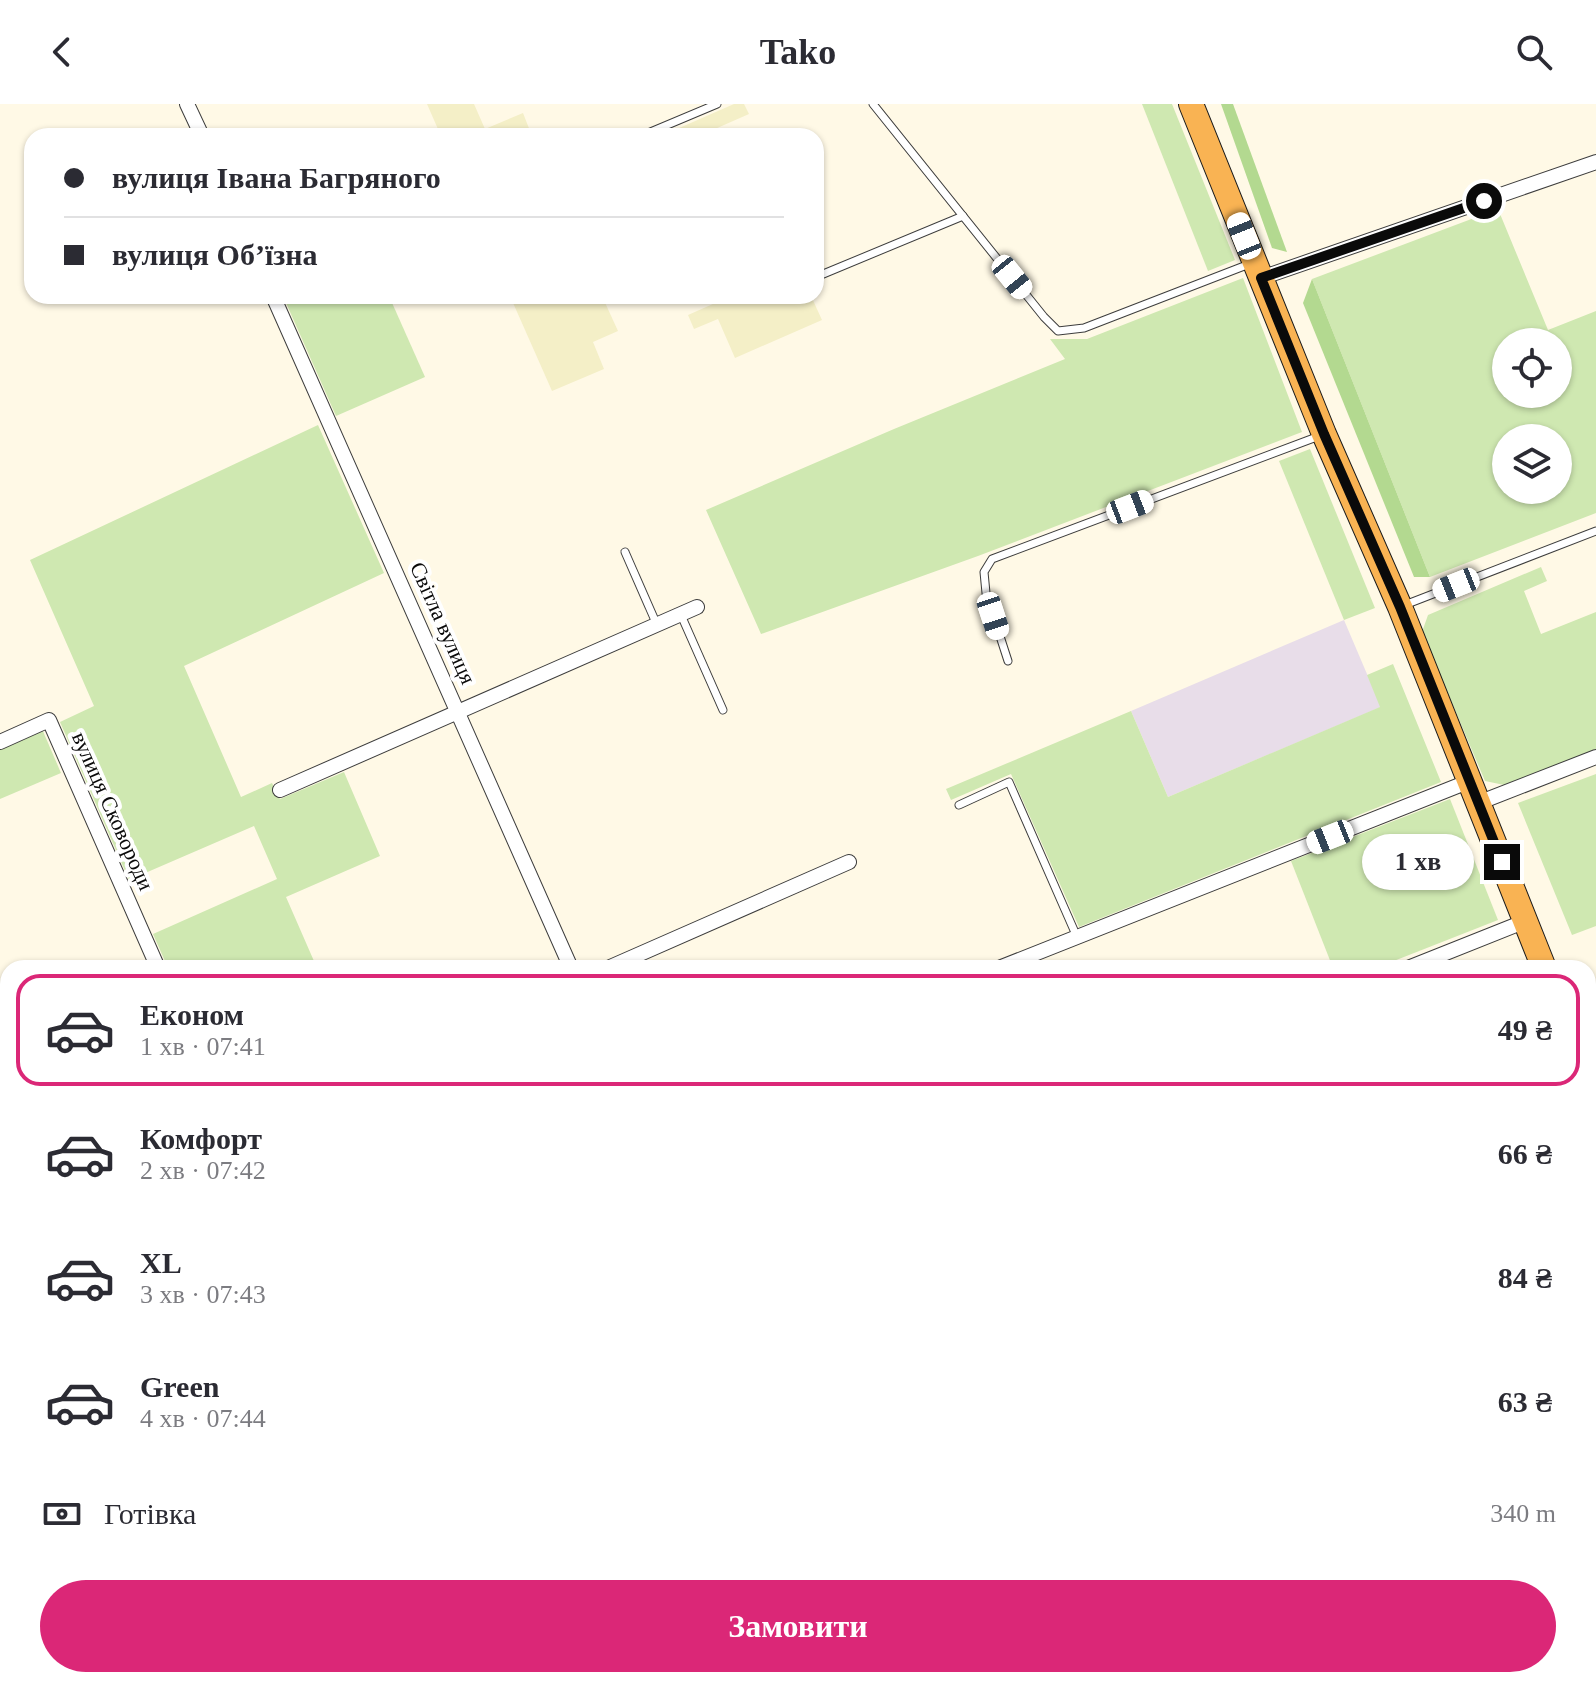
<!DOCTYPE html>
<html lang="uk">
<meta charset="utf-8">
<style>
:root{--surface:#fff;--page:#f2f2f3;--text:#2b2b33;--muted:#7c7c81;--line:#e1e1e2;--accent:#db2777}
body{margin:0;font-family:Georgia,serif;background:var(--page);color:var(--text);height:100vh;display:flex;flex-direction:column;font-size:30px;white-space:nowrap}
*{box-sizing:border-box;margin:0}
p{font-size:26px;color:var(--muted)}
.icon{flex:none;width:44px;height:44px;fill:none;stroke:currentColor;stroke-width:2;stroke-linecap:round;stroke-linejoin:round}
.map{position:relative;flex:1;overflow:hidden}
.side{position:absolute;left:0px;top:856px;width:1596px;height:728px;display:flex;flex-direction:column;background:var(--surface);border-radius:24px 24px 0 0;box-shadow:0 2px 6px #0004}
.side>*{flex:none}
.hud{position:absolute;left:24px;top:24px;width:800px;height:176px;border-radius:24px;box-shadow:0 2px 6px #0004;display:grid;align-content:center;height:176px;padding:0 40px;background:var(--surface)}
.buttons{position:absolute;left:1492px;top:224px;display:grid;gap:16px}
.buttons a{display:grid;place-items:center;width:80px;height:80px;border-radius:50%;background:var(--surface);box-shadow:0 2px 6px #0004;font-size:40px}
.end{position:absolute;width:36px;height:36px;margin:-18px;border:10px solid #0a0a0a;background:#fff;box-shadow:0 0 0 4px #fff}
.from{border-radius:50%}
.bubble{position:absolute;height:56px;border-radius:28px;background:var(--surface);box-shadow:0 2px 6px #0004;font-size:26px;font-weight:800;line-height:56px;text-align:center}
.car{position:absolute;width:24px;height:48px;margin:-24px -12px;border-radius:10px;box-shadow:0 0 6px 2px #0007;background:linear-gradient(#fff 24%,#345 0 40%,#fff 0 76%,#345 0 86%,#fff 0)}
.hud b{display:flex;align-items:center;gap:28px;height:76px;font-size:30px}
.hud b+b{border-top:2px solid var(--line)}
.hud i{width:20px;height:20px;background:var(--text)}
ul{padding:14px 0 0;list-style:none}
li{display:flex;align-items:center;gap:24px;height:112px;margin:0 16px 12px;padding:0 24px;border:4px solid transparent;border-radius:24px}
li div{flex:1}
li b{display:block;font-size:30px}
li em{font-style:normal;font-weight:800}
li.current{border-color:var(--accent)}
li>.icon{width:72px;height:72px;stroke-width:1.5}
.pay{display:flex;align-items:center;gap:20px;height:88px;padding:0 40px;font-size:30px}
.pay p{margin-inline-start:auto}
.cta{display:flex;gap:16px;margin-top:auto;padding:16px 40px}
.cta a{flex:1;height:92px;border-radius:48px;background:var(--accent);color:#fff;font-size:32px;font-weight:800;line-height:92px;text-align:center}
header{display:flex;justify-content:space-between;align-items:center;height:104px;padding:0 40px;background:var(--surface);font-size:36px;font-weight:800}
.map>svg:first-child{display:block}
.industrial{fill:#e8dde9}
.farmland{fill:#f4efc7}
.green{fill:#cfe8b1;fill-rule:evenodd}
.forest{fill:#b3d990}
.lines{fill:none;stroke-linecap:round;stroke-linejoin:round}
.service-casing{stroke:#3d3d3d;stroke-width:9}
.minor-casing{stroke:#3d3d3d;stroke-width:16}
.trunk-casing{stroke:#1b1b1b;stroke-width:26}
.service{stroke:#fff;stroke-width:7}
.minor{stroke:#fff;stroke-width:14}
.trunk{stroke:#f9b353;stroke-width:24}
.route{stroke:#0a0a0a;stroke-width:10}
.labels{text-anchor:middle;dominant-baseline:central;stroke-width:8;stroke-linejoin:round;paint-order:stroke}
.street-label{font-size:22px;fill:#0a0a0a;stroke:#fff}
</style>
<header><svg class="icon" aria-label="back" viewBox="0 0 24 24"><path d="M15 5l-7 7 7 7"/></svg>Tako<svg class="icon" aria-label="search" viewBox="0 0 24 24"><circle cx="10" cy="10" r="6"/><path d="M15 15l6 6"/></svg></header>
<div class="map">
<svg width="1596" height="1584" viewBox="0 0 1596 1584">
<rect width="100%" height="100%" fill="#fff9e6"/>
<g class="industrial">
<path d="M1344,516L1381,603L1168,693L1131,607Z"/>
<path d="M1309,1576H1476L1479,1584H1312Z"/>
</g>
<g class="farmland">
<path d="M427,0H474L485,25L523,9L532,32H441Z"/>
<path d="M734,0H744L749,10L699,32H661Z"/>
<path d="M510,192H602L618,227L593,238L604,265L552,287Z"/>
<path d="M731,192H811L822,216L735,254L718,215L694,225L688,211Z"/>
<path d="M1596,1525V1584H1573L1570,1576H1588V1528Z"/>
</g>
<g class="green">
<path d="M1142,0H1172L1235,156L1208,167Z"/>
<path d="M1498,105L1548,226L1596,207V409L1430,473L1312,175ZM1506,238H1558V290H1506ZM1506,334H1558V386H1506Z"/>
<path d="M1243,174L1302,328L978,452L761,530L706,406L894,325L1065,255L1050,235H1087Z"/>
<path d="M283,192H389L425,273L336,312Z"/>
<path d="M318,321L384,469L184,562L241,693L272,679L280,695L344,668L380,752L286,793L317,864H168L153,830L277,775L254,722L129,776L60,618L94,602L30,456Z"/>
<path d="M1310,345L1375,504L1344,516L1279,357Z"/>
<path d="M1541,463L1547,477L1524,487L1541,530L1596,508V645L1509,682L1485,677L1422,528L1428,511Z"/>
<path d="M1393,560L1441,678L1079,823L1011,670L951,696L946,685L1131,607L1168,693L1380,603L1367,571Z"/>
<path d="M42,625L61,669L0,695V644Z"/>
<path d="M1596,670V822L1572,831L1518,699Z"/>
<path d="M1450,695L1498,816L1376,864H1333L1291,757Z"/>
<path d="M0,898L8,917V1274L0,1277Z"/>
<path d="M1596,1111V1525L1588,1528V1114Z"/>
</g>
<g class="forest">
<path d="M1221,0H1233L1287,148L1272,144Z"/>
<path d="M1312,175L1430,473H1414L1303,199Z"/>
</g>
<g class="lines">
<defs>
<g id="service">
<path d="M873,0L1044,213L1058,227L1084,224L1252,159"/>
<path d="M641,32L717,0"/>
<path d="M816,173L963,112"/>
<path d="M625,448L657,521"/>
<path d="M1402,502L1596,427"/>
<path d="M681,511L723,606"/>
<path d="M1008,557L986,489L984,468L992,455L1322,331"/>
<path d="M959,701L1009,678L1077,833"/>
</g>
<g id="minor">
<path d="M187,0L202,32"/>
<path d="M1261,174L1596,58"/>
<path d="M273,192L571,864"/>
<path d="M0,638L49,616L158,864"/>
<path d="M280,686L697,503"/>
<path d="M1478,699L1596,653"/>
<path d="M608,864L849,758"/>
<path d="M999,864L1470,677"/>
<path d="M1408,864L1526,817"/>
<path d="M1588,1101L1596,1098"/>
<path d="M0,1424L8,1421"/>
<path d="M803,1576L805,1584"/>
<path d="M1484,1576L1488,1584"/>
<path d="M387,1584L407,1576"/>
<path d="M1151,1584L1171,1576"/>
</g>
<g id="trunk">
<path d="M1191,0L1324,330L1400,503L1544,864"/>
<path d="M1588,974L1596,994"/>
</g>
</defs>
<use href="#service" class="service-casing"/>
<use href="#minor" class="minor-casing"/>
<use href="#trunk" class="trunk-casing"/>
<use href="#service" class="service"/>
<use href="#minor" class="minor"/>
<use href="#trunk" class="trunk"/>
</g>
<g class="lines">
<path class="route" d="M1484,97L1261,174L1324,330L1400,503L1502,758"/>
</g>
<g class="labels">
<g class="street-label">
<text transform="translate(443 519) rotate(66)">Світла вулиця</text>
<text transform="translate(113 707) rotate(66)">вулиця Сковороди</text>
</g>
</g>
</svg>
<div class="buttons">
<a><svg class="icon" aria-label="locate" viewBox="0 0 24 24"><circle cx="12" cy="12" r="6"/><path d="M12 2v4M12 18v4M2 12h4M18 12h4"/></svg></a>
<a><svg class="icon" aria-label="layers" viewBox="0 0 24 24"><path d="M12 4l9 5-9 5-9-5zM3 14l9 5 9-5"/></svg></a>
</div>
<i class="end from" style="left:1484px;top:97px"></i>
<i class="end" style="left:1502px;top:758px"></i>
<div class="bubble" style="left:1362px;top:730px;width:112px">1 хв</div>
<i class="car" style="left:1244px;top:132px;rotate:338deg"></i>
<i class="car" style="left:1012px;top:173px;rotate:141deg"></i>
<i class="car" style="left:1130px;top:403px;rotate:69deg"></i>
<i class="car" style="left:1456px;top:481px;rotate:248deg"></i>
<i class="car" style="left:993px;top:512px;rotate:162deg"></i>
<i class="car" style="left:1330px;top:733px;rotate:248deg"></i>
<div class="hud">
<b><i class="from"></i>вулиця Івана Багряного</b>
<b><i></i>вулиця Об’їзна</b>
</div>
<section class="side">
<ul>
<li class="current"><svg class="icon" aria-label="car" viewBox="0 0 24 24"><path d="M5 17H2v-5l4-1 3-4h7l3 4 3 1v5h-3M9 17h6M6 11h13"/><circle cx="7" cy="17" r="2"/><circle cx="17" cy="17" r="2"/></svg><div><b>Економ</b><p>1 хв · 07:41</p></div><em>49 ₴</em></li>
<li><svg class="icon" aria-label="car" viewBox="0 0 24 24"><path d="M5 17H2v-5l4-1 3-4h7l3 4 3 1v5h-3M9 17h6M6 11h13"/><circle cx="7" cy="17" r="2"/><circle cx="17" cy="17" r="2"/></svg><div><b>Комфорт</b><p>2 хв · 07:42</p></div><em>66 ₴</em></li>
<li><svg class="icon" aria-label="car" viewBox="0 0 24 24"><path d="M5 17H2v-5l4-1 3-4h7l3 4 3 1v5h-3M9 17h6M6 11h13"/><circle cx="7" cy="17" r="2"/><circle cx="17" cy="17" r="2"/></svg><div><b>XL</b><p>3 хв · 07:43</p></div><em>84 ₴</em></li>
<li><svg class="icon" aria-label="car" viewBox="0 0 24 24"><path d="M5 17H2v-5l4-1 3-4h7l3 4 3 1v5h-3M9 17h6M6 11h13"/><circle cx="7" cy="17" r="2"/><circle cx="17" cy="17" r="2"/></svg><div><b>Green</b><p>4 хв · 07:44</p></div><em>63 ₴</em></li>
</ul>
<div class="pay"><svg class="icon" aria-label="cash" viewBox="0 0 24 24"><path d="M3 7h18v10H3z"/><circle cx="12" cy="12" r="2"/></svg>Готівка<p>340 m</p></div>
<div class="cta"><a>Замовити</a></div>
</section>
</div>
